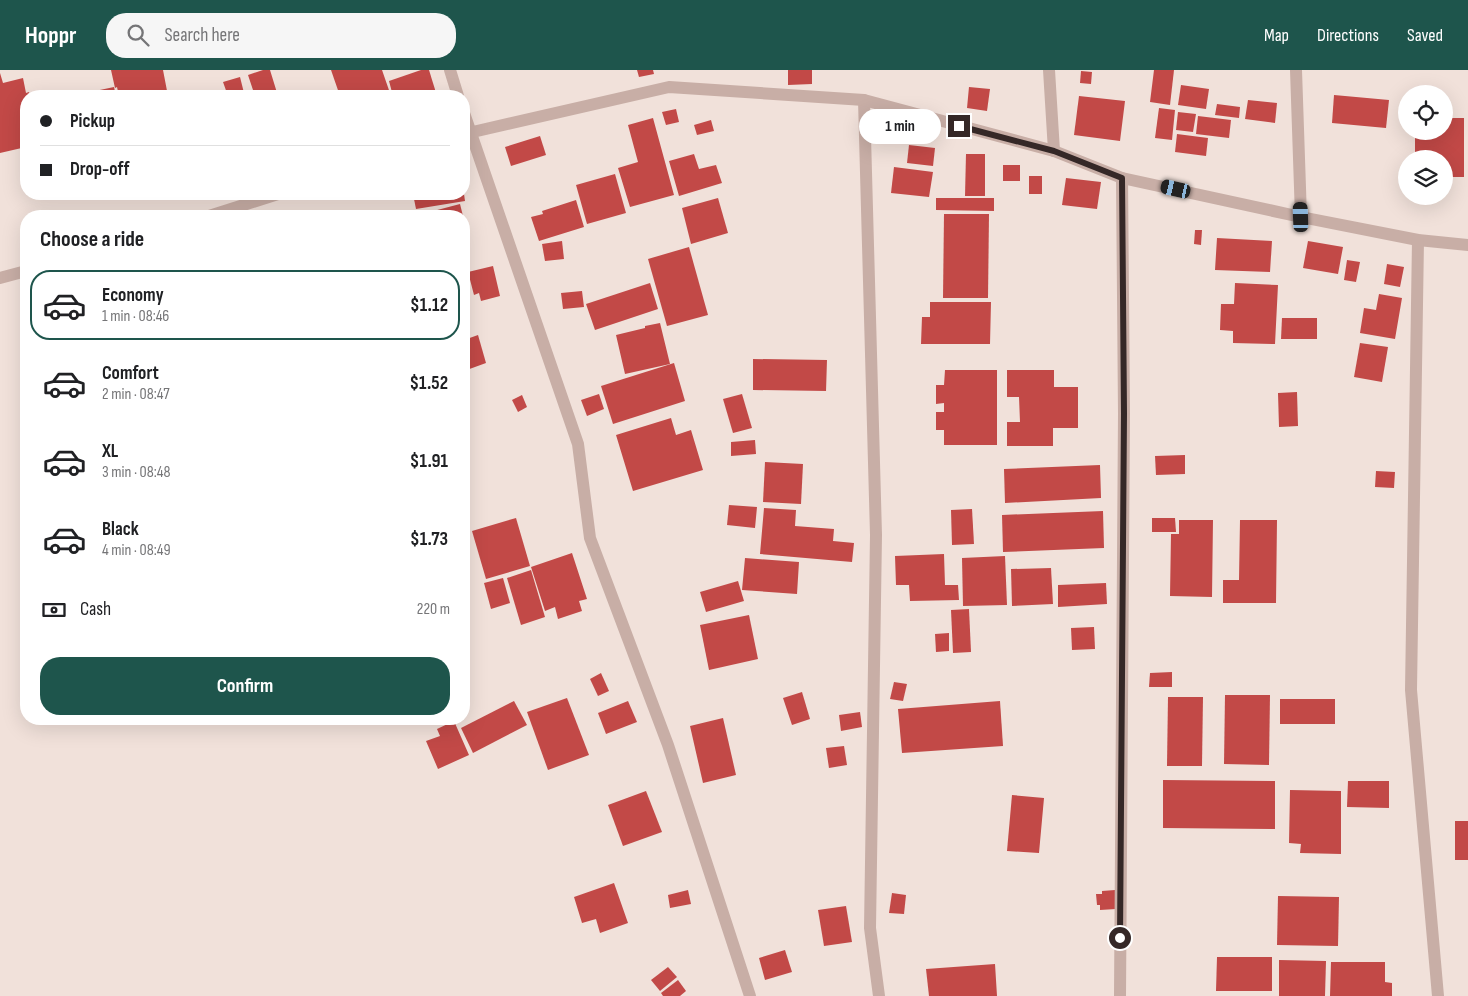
<!DOCTYPE html>
<meta charset="utf-8">
<style>
:root{--surface:#fff;--page:#f6f6f6;--text:#202124;--muted:#757577;--line:#e0e0e0;--accent:#1e554c}
body{margin:0;font-family:"Sofia Sans Condensed",sans-serif;background:var(--page);color:var(--text);height:100vh;display:flex;flex-direction:column;font-size:19px;white-space:nowrap}
*{box-sizing:border-box;margin:0}
p{font-size:16px;color:var(--muted)}
.icon{flex:none;width:28px;height:28px;fill:none;stroke:currentColor;stroke-width:2;stroke-linecap:round;stroke-linejoin:round}
.map{position:relative;flex:1;overflow:hidden}
.side{position:absolute;left:20px;top:140px;width:450px;height:515px;display:flex;flex-direction:column;background:var(--surface);border-radius:20px;box-shadow:0 5px 20px #0002}
.side>*{flex:none}
.top-card{position:absolute;left:20px;top:20px;width:450px;height:110px;border-radius:20px;box-shadow:0 5px 20px #0002;display:grid;align-content:center;height:110px;padding:0 20px;background:var(--surface)}
.controls{position:absolute;left:1398px;top:15px;display:grid;gap:10px}
.controls a{display:grid;place-items:center;width:55px;height:55px;border-radius:50%;background:var(--surface);box-shadow:0 5px 20px #0002;font-size:25px}
.end{position:absolute;width:22px;height:22px;margin:-11px;border:6px solid #352827;background:#fff;box-shadow:0 0 0 2px #fff}
.from{border-radius:50%}
.bubble{position:absolute;height:35px;border-radius:18px;background:var(--surface);box-shadow:0 5px 20px #0002;font-size:16px;font-weight:700;line-height:35px;text-align:center}
.car{position:absolute;width:15px;height:30px;margin:-15px -8px;border-radius:6px;box-shadow:0 0 4px 1px #0007;background:linear-gradient(#222 24%,#8ab4d8 0 40%,#222 0 76%,#8ab4d8 0 86%,#222 0)}
.top-card b{display:flex;align-items:center;gap:18px;height:48px;font-size:19px}
.top-card b+b{border-top:1px solid var(--line)}
.top-card i{width:12px;height:12px;background:var(--text)}
ul{padding:0;list-style:none}
li{display:flex;align-items:center;gap:15px;height:70px;margin:0 10px 8px;padding:0 10px;border:2px solid transparent;border-radius:20px}
li div{flex:1}
li b{display:block;font-size:19px}
li em{font-style:normal;font-weight:700}
li.active{border-color:var(--accent)}
li>.icon{width:45px;height:45px;stroke-width:1.5}
h2{padding:0 20px;font-size:22px;line-height:60px}
.pay{display:flex;align-items:center;gap:12px;height:55px;padding:0 20px;font-size:19px}
.pay p{margin-inline-start:auto}
.cta{display:flex;gap:10px;margin-top:auto;padding:10px 20px}
.cta a{flex:1;height:58px;border-radius:20px;background:var(--accent);color:#fff;font-size:20px;font-weight:700;line-height:58px;text-align:center}
header{display:flex;align-items:center;gap:30px;box-sizing:border-box;height:70px;padding:0 25px;background:var(--accent);color:#fff}
header strong{font-size:24px}
nav{display:flex;gap:28px;margin-inline-start:auto;font-size:18px}
.search{width:350px;height:45px;background:var(--page);display:flex;align-items:center;gap:12px;box-sizing:border-box;padding:0 18px;border-radius:20px;color:var(--muted);font-size:19px}
.map>svg:first-child{display:block}
.building{fill:#c24947}
.lines{fill:none;stroke-linecap:round;stroke-linejoin:round}
.minor{stroke:#c8aea6;stroke-width:12}
.route{stroke:#352827;stroke-width:6}
</style>
<header>
<strong>Hoppr</strong>
<div class="search"><svg class="icon" aria-label="search" viewBox="0 0 24 24"><circle cx="10" cy="10" r="6"/><path d="M15 15l6 6"/></svg>Search here</div>
<nav><a>Map</a><a>Directions</a><a>Saved</a></nav>
</header>
<div class="map">
<svg width="1468" height="926" viewBox="0 0 1468 926">
<rect width="100%" height="100%" fill="#f1e1da"/>
<g class="building">
<path d="M111,0H163L168,26H119L117,17L115,18Z"/>
<path d="M263,0H270L278,26H228L223,12L240,7L244,23L253,20L248,5Z"/>
<path d="M331,0H382L391,26H340Z"/>
<path d="M421,0H429L437,26H393L389,11Z"/>
<path d="M637,0H653L654,4L639,7Z"/>
<path d="M788,0H812V14L788,15Z"/>
<path d="M1154,0H1174L1170,35L1150,32Z"/>
<path d="M1081,1L1092,2L1091,14L1080,13Z"/>
<path d="M0,3L3,13L23,8L26,23L29,22L30,26H26V77L0,83Z"/>
<path d="M1181,15L1209,19L1206,39L1178,35Z"/>
<path d="M114,17L116,26H96L95,21Z"/>
<path d="M969,17L990,19L987,41L967,38Z"/>
<path d="M1334,25L1389,30L1386,58L1332,53Z"/>
<path d="M1079,26L1125,31L1120,71L1074,65Z"/>
<path d="M1248,30L1277,33L1275,53L1245,49Z"/>
<path d="M1217,34L1240,37L1239,48L1215,45Z"/>
<path d="M1159,38L1175,40L1172,70L1155,68Z"/>
<path d="M676,39L679,52L666,55L662,42Z"/>
<path d="M1178,42L1196,44L1193,62L1176,60Z"/>
<path d="M1198,46L1231,50L1229,68L1196,64Z"/>
<path d="M653,48L674,125L630,137L618,98L638,92L628,55Z"/>
<path d="M1444,48H1464V107H1444V89H1415V61H1444Z"/>
<path d="M711,50L714,61L697,65L694,55Z"/>
<path d="M1177,64L1208,68L1206,86L1175,82Z"/>
<path d="M540,66L546,85L511,96L505,77Z"/>
<path d="M909,75L935,78L933,96L907,93Z"/>
<path d="M694,84L699,99L716,95L722,113L679,126L669,91Z"/>
<path d="M966,84H985V126H965Z"/>
<rect x="1003" y="95" width="17" height="16"/>
<path d="M894,97L933,102L929,127L891,123Z"/>
<path d="M615,104L626,143L587,154L576,115Z"/>
<rect x="1029" y="106" width="13" height="18"/>
<path d="M1066,108L1101,112L1097,139L1062,135Z"/>
<path d="M413,124H464L465,131L416,139Z"/>
<path d="M718,128L728,163L691,174L682,138Z"/>
<path d="M936,128H994V141L936,140Z"/>
<path d="M576,130L584,157L539,171L531,147L543,144L542,141Z"/>
<path d="M460,134L463,146H423L422,144Z"/>
<path d="M944,144H989L988,228H943Z"/>
<path d="M1195,160H1202L1201,175L1194,174Z"/>
<path d="M1217,168L1272,171L1270,202L1215,200Z"/>
<path d="M562,171L564,189L545,191L542,174Z"/>
<path d="M1308,171L1343,177L1338,204L1303,198Z"/>
<path d="M689,177L708,245L667,256L648,189Z"/>
<path d="M1347,190L1360,192L1356,212L1344,210Z"/>
<path d="M1387,194L1404,197L1400,217L1384,214Z"/>
<path d="M493,196L500,226L481,231L479,223L474,225L468,202Z"/>
<path d="M650,213L658,239L595,260L586,234Z"/>
<path d="M1235,213L1278,215L1275,274L1233,273V261L1220,260L1221,234H1234Z"/>
<path d="M582,221L584,237L563,239L561,223Z"/>
<path d="M1379,224L1402,228L1395,269L1360,263L1364,238L1376,240Z"/>
<path d="M930,232H991L990,274H921L922,247H930Z"/>
<path d="M1282,248H1317V269H1281Z"/>
<path d="M660,253L670,294L625,304L616,265L645,258V256Z"/>
<path d="M478,265L486,293L464,301V270Z"/>
<path d="M1360,273L1388,277L1382,312L1354,307Z"/>
<path d="M753,289L827,290L826,321L753,320Z"/>
<path d="M674,293L685,331L613,354L601,316Z"/>
<path d="M945,300H997V375H944V360H936V342H944V333L936,334V315H944Z"/>
<path d="M1007,300H1054V317H1078V358H1053V376H1007V352H1020L1019,327H1007Z"/>
<path d="M1297,322L1298,356L1279,357L1278,323Z"/>
<path d="M599,324L604,339L587,346L581,330Z"/>
<path d="M742,324L752,358L733,363L723,329Z"/>
<path d="M522,325L527,337L518,342L512,330Z"/>
<path d="M671,348L676,365L691,360L703,400L633,421L616,365Z"/>
<path d="M755,370L756,384L731,386V372Z"/>
<path d="M1185,385V404L1156,405L1155,386Z"/>
<path d="M765,392L803,394L801,434L763,432Z"/>
<path d="M1100,395L1101,428L1005,433L1004,399Z"/>
<path d="M1376,401L1395,402L1394,418L1375,417Z"/>
<path d="M729,435L757,437L755,458L727,455Z"/>
<path d="M764,438L796,440L795,456L834,459L833,471L854,473L852,492L760,484Z"/>
<path d="M972,439L974,474L952,475L951,440Z"/>
<path d="M1103,441L1104,478L1003,482L1002,445Z"/>
<path d="M516,448L530,496L486,509L472,461Z"/>
<path d="M1152,448H1175L1176,462H1152Z"/>
<path d="M1179,450H1213L1212,527L1170,526L1171,464H1179Z"/>
<path d="M1240,450H1277L1276,533H1223V510H1239Z"/>
<path d="M572,483L587,529L579,531L582,541L558,549L555,537L545,541L531,497Z"/>
<path d="M944,484L945,515H958L959,530L910,531L909,515H896L895,486Z"/>
<path d="M1005,486L1007,535L963,536L962,488Z"/>
<path d="M745,488L799,492L797,524L742,520Z"/>
<path d="M1051,498L1053,534L1012,536L1011,499Z"/>
<path d="M531,500L545,547L521,555L507,508Z"/>
<path d="M503,508L510,533L491,539L484,513Z"/>
<path d="M738,511L744,531L706,542L700,522Z"/>
<path d="M1106,513L1107,534L1058,537V515Z"/>
<path d="M969,539L971,582L953,583L951,540Z"/>
<path d="M749,545L758,589L709,600L700,555Z"/>
<path d="M1094,557L1095,579L1072,580L1071,558Z"/>
<path d="M949,563V581L936,582L935,564Z"/>
<path d="M1172,602V617H1149L1150,603Z"/>
<path d="M601,603L609,621L598,626L590,609Z"/>
<path d="M894,612L907,614L903,631L890,629Z"/>
<path d="M802,622L810,649L792,655L783,628Z"/>
<path d="M1225,625H1270L1269,695L1224,694Z"/>
<path d="M1168,627H1203L1202,696H1167Z"/>
<path d="M567,628L589,685L548,700L527,642Z"/>
<rect x="1280" y="629" width="55" height="25"/>
<path d="M514,631L527,655L473,683L461,658Z"/>
<path d="M628,631L637,652L606,664L598,643Z"/>
<path d="M1000,631L1003,676L902,683L898,639Z"/>
<path d="M860,642L862,657L841,661L839,645Z"/>
<path d="M723,648L736,705L703,713L690,656Z"/>
<path d="M454,651L469,685L438,699L426,671L440,666L437,659Z"/>
<path d="M844,676L847,695L829,698L826,678Z"/>
<path d="M1163,710L1275,711V759L1163,758Z"/>
<path d="M1348,711H1389V738L1347,737Z"/>
<path d="M1290,720L1341,721V784L1300,783L1301,774L1289,773Z"/>
<path d="M646,721L662,762L623,776L608,735Z"/>
<path d="M1012,725L1044,728L1039,783L1007,781Z"/>
<rect x="1455" y="751" width="13" height="39"/>
<path d="M614,813L628,853L600,863L596,849L582,853L574,827Z"/>
<path d="M688,820L691,834L670,838L668,825Z"/>
<path d="M1115,820L1116,839L1100,840V835H1097L1096,824H1102V821Z"/>
<path d="M892,823L906,825L904,844L889,843Z"/>
<path d="M1278,826L1339,827L1338,876L1277,875Z"/>
<path d="M846,836L852,872L824,876L818,840Z"/>
<path d="M785,880L792,902L765,910L759,888Z"/>
<path d="M1217,887H1272V921H1216Z"/>
<path d="M1279,890L1326,891L1325,926H1279Z"/>
<path d="M1331,892H1385V912L1392,913V926H1330Z"/>
<path d="M995,894L997,926H929L926,899Z"/>
<path d="M668,897L677,907L660,921L651,910Z"/>
<path d="M678,910L686,921L680,926H663L661,923Z"/>
</g>
<g class="lines">
<g class="minor">
<path d="M450,0L458,26"/>
<path d="M1049,0L1054,81"/>
<path d="M1296,0L1301,147"/>
<path d="M864,30L876,465L870,858L879,926"/>
<path d="M464,43L578,374L590,468L668,675L750,926"/>
<path d="M464,64L669,17L864,30L1054,81L1122,108L1301,147L1418,170L1468,175"/>
<path d="M209,146L278,124"/>
<path d="M1418,170L1411,620L1438,926"/>
<path d="M0,208L26,201"/>
<path d="M1120,926L1124,343L1122,108"/>
</g>
</g>
<g class="lines">
<path class="route" d="M959,56L1054,81L1122,108L1124,343L1120,868"/>
</g>
</svg>
<div class="controls">
<a><svg class="icon" aria-label="locate" viewBox="0 0 24 24"><circle cx="12" cy="12" r="6"/><path d="M12 2v4M12 18v4M2 12h4M18 12h4"/></svg></a>
<a><svg class="icon" aria-label="layers" viewBox="0 0 24 24"><path d="M12 4l9 5-9 5-9-5zM3 14l9 5 9-5"/></svg></a>
</div>
<i class="end from" style="left:1120px;top:868px"></i>
<i class="end" style="left:959px;top:56px"></i>
<div class="bubble" style="left:859px;top:39px;width:82px">1 min</div>
<i class="car" style="left:1176px;top:119px;rotate:283deg"></i>
<i class="car" style="left:1301px;top:147px;rotate:358deg"></i>
<div class="top-card">
<b><i class="from"></i>Pickup</b>
<b><i></i>Drop-off</b>
</div>
<section class="side">
<h2>Choose a ride</h2>
<ul>
<li class="active"><svg class="icon" aria-label="car" viewBox="0 0 24 24"><path d="M5 17H2v-5l4-1 3-4h7l3 4 3 1v5h-3M9 17h6M6 11h13"/><circle cx="7" cy="17" r="2"/><circle cx="17" cy="17" r="2"/></svg><div><b>Economy</b><p>1 min · 08:46</p></div><em>$1.12</em></li>
<li><svg class="icon" aria-label="car" viewBox="0 0 24 24"><path d="M5 17H2v-5l4-1 3-4h7l3 4 3 1v5h-3M9 17h6M6 11h13"/><circle cx="7" cy="17" r="2"/><circle cx="17" cy="17" r="2"/></svg><div><b>Comfort</b><p>2 min · 08:47</p></div><em>$1.52</em></li>
<li><svg class="icon" aria-label="car" viewBox="0 0 24 24"><path d="M5 17H2v-5l4-1 3-4h7l3 4 3 1v5h-3M9 17h6M6 11h13"/><circle cx="7" cy="17" r="2"/><circle cx="17" cy="17" r="2"/></svg><div><b>XL</b><p>3 min · 08:48</p></div><em>$1.91</em></li>
<li><svg class="icon" aria-label="car" viewBox="0 0 24 24"><path d="M5 17H2v-5l4-1 3-4h7l3 4 3 1v5h-3M9 17h6M6 11h13"/><circle cx="7" cy="17" r="2"/><circle cx="17" cy="17" r="2"/></svg><div><b>Black</b><p>4 min · 08:49</p></div><em>$1.73</em></li>
</ul>
<div class="pay"><svg class="icon" aria-label="cash" viewBox="0 0 24 24"><path d="M3 7h18v10H3z"/><circle cx="12" cy="12" r="2"/></svg>Cash<p>220 m</p></div>
<div class="cta"><a>Confirm</a></div>
</section>
</div>
